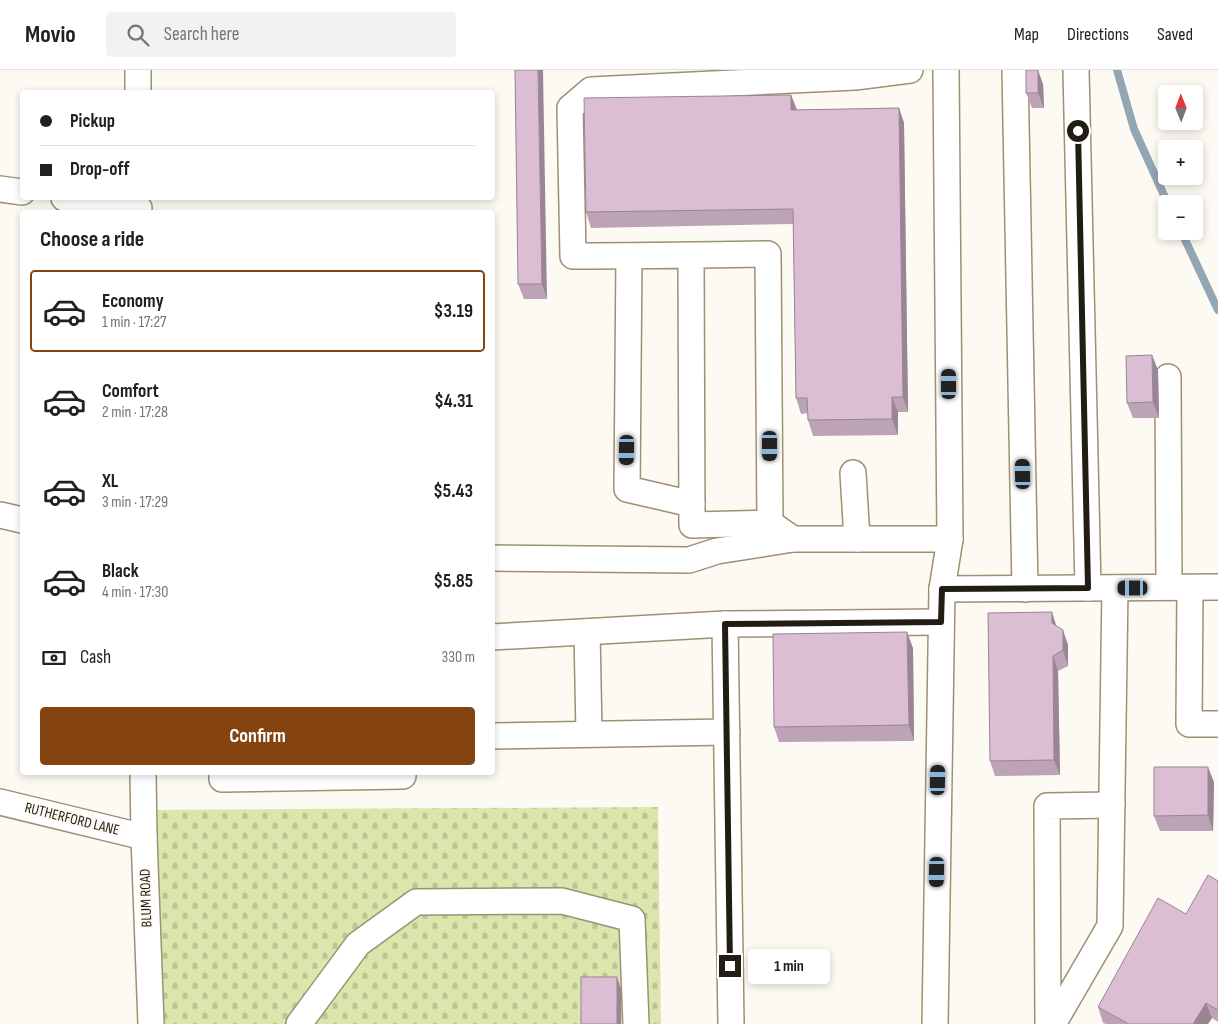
<!DOCTYPE html>
<meta charset="utf-8">
<style>
:root{--surface:#fff;--page:#f2f2f2;--text:#202124;--muted:#757577;--line:#e0e0e0;--accent:#85430f}
body{margin:0;font-family:"Sofia Sans Condensed",sans-serif;background:var(--page);color:var(--text);height:100vh;display:flex;flex-direction:column;font-size:19px;white-space:nowrap}
*{box-sizing:border-box;margin:0}
p{font-size:16px;color:var(--muted)}
.icon{flex:none;width:28px;height:28px;fill:none;stroke:currentColor;stroke-width:2;stroke-linecap:round;stroke-linejoin:round}
.map{position:relative;flex:1;overflow:hidden}
.panel{position:absolute;left:20px;top:140px;width:475px;height:565px;display:flex;flex-direction:column;background:var(--surface);border-radius:5px;box-shadow:0 2px 8px #0003}
.panel>*{flex:none}
.top-card{position:absolute;left:20px;top:20px;width:475px;height:110px;border-radius:5px;box-shadow:0 2px 8px #0003;display:grid;align-content:center;height:110px;padding:0 20px;background:var(--surface)}
.needle{width:32px;rotate:359deg}
.fabs{position:absolute;left:1158px;top:15px;display:grid;gap:10px}
.fabs a{display:grid;place-items:center;width:45px;height:45px;border-radius:5px;background:var(--surface);box-shadow:0 2px 8px #0003;font-size:25px}
.end{position:absolute;width:22px;height:22px;margin:-11px;border:6px solid #221d12;background:#fff;box-shadow:0 0 0 2px #fff}
.from{border-radius:50%}
.bubble{position:absolute;height:35px;border-radius:5px;background:var(--surface);box-shadow:0 2px 8px #0003;font-size:16px;font-weight:700;line-height:35px;text-align:center}
.car{position:absolute;width:15px;height:30px;margin:-15px -8px;border-radius:6px;box-shadow:0 0 4px 1px #0007;background:linear-gradient(#222 24%,#8ab4d8 0 40%,#222 0 76%,#8ab4d8 0 86%,#222 0)}
.top-card b{display:flex;align-items:center;gap:18px;height:48px;font-size:19px}
.top-card b+b{border-top:1px solid var(--line)}
.top-card i{width:12px;height:12px;background:var(--text)}
ul{padding:0;list-style:none}
li{display:flex;align-items:center;gap:15px;height:82px;margin:0 10px 8px;padding:0 10px;border:2px solid transparent;border-radius:5px}
li div{flex:1}
li b{display:block;font-size:19px}
li em{font-style:normal;font-weight:700}
li.selected{border-color:var(--accent)}
li>.icon{width:45px;height:45px;stroke-width:1.5}
h2{padding:0 20px;font-size:22px;line-height:60px}
.pay{display:flex;align-items:center;gap:12px;height:55px;padding:0 20px;font-size:19px}
.pay p{margin-inline-start:auto}
.button{display:flex;gap:10px;margin-top:auto;padding:10px 20px}
.button a{flex:1;height:58px;border-radius:5px;background:var(--accent);color:#fff;font-size:20px;font-weight:700;line-height:58px;text-align:center}
header{display:flex;align-items:center;gap:30px;box-sizing:border-box;height:70px;padding:0 25px;background:var(--surface);border-bottom:1px solid var(--line)}
header strong{font-size:24px}
nav{display:flex;gap:28px;margin-inline-start:auto;font-size:18px}
.search{width:350px;height:45px;background:var(--page);display:flex;align-items:center;gap:12px;box-sizing:border-box;padding:0 18px;border-radius:5px;color:var(--muted);font-size:19px}
.map>svg:first-child{display:block}
.cemetery{fill:url(#cemetery-stones)}
.lines{fill:none;stroke-linecap:round;stroke-linejoin:round}
.stream{stroke:#94a5b4;stroke-width:8}
.minor-casing{stroke:#9e9073;stroke-width:28}
.minor{stroke:#fff;stroke-width:25}
.wall{fill:#bca3b6}
.shaded-wall{fill:#998594}
.building{fill:#dbbed4;stroke:#998594}
.route{stroke:#221d12;stroke-width:6}
.labels{text-anchor:middle;dominant-baseline:central;stroke-width:4;stroke-linejoin:round;paint-order:stroke}
.street-label{font-size:15px;fill:#221d12;stroke:#fdfaf4}
</style>
<header>
<strong>Movio</strong>
<div class="search"><svg class="icon" aria-label="search" viewBox="0 0 24 24"><circle cx="10" cy="10" r="6"/><path d="M15 15l6 6"/></svg>Search here</div>
<nav><a>Map</a><a>Directions</a><a>Saved</a></nav>
</header>
<div class="map">
<svg width="1218" height="954" viewBox="0 0 1218 954">
<defs>
<pattern id="cemetery-stones" width="16" height="16" patternUnits="userSpaceOnUse" patternTransform="scale(1.25)"><rect width="16" height="16" fill="#dce5ac"/><path d="M2 7V4a2 2 0 0 1 4 0v3zM10 15v-3a2 2 0 0 1 4 0v3z" fill="#bcc493"/></pattern>
</defs>
<rect width="100%" height="100%" fill="#fdfaf4"/>
<path class="cemetery" d="M658,737L661,954H151L144,740Z"/>
<g class="lines">
<g class="stream">
<path d="M1117,0L1134,59L1168,134"/>
<path d="M1181,161L1218,240"/>
</g>
<defs>
<g id="minor">
<path d="M138,0V22"/>
<path d="M946,0L950,469"/>
<path d="M1015,0L1025,519"/>
<path d="M1076,0L1088,518"/>
<path d="M0,119L22,122"/>
<path d="M64,128L139,138"/>
<path d="M691,185L692,455L770,453L768,184C703,185 638,186 573,186L570,38L591,20L855,7L910,0"/>
<path d="M629,186L627,419L692,434"/>
<path d="M1168,307L1169,517"/>
<path d="M853,403L857,469"/>
<path d="M0,445L22,450"/>
<path d="M770,453L793,469H950L942,519L935,954"/>
<path d="M492,488L689,490L717,481L793,469"/>
<path d="M1190,518L1189,654H1218"/>
<path d="M942,519L1218,517"/>
<path d="M587,562L589,664"/>
<path d="M492,567L725,554"/>
<path d="M492,666L727,662"/>
<path d="M143,702L144,767L151,954"/>
<path d="M222,702V709L403,706V702"/>
<path d="M0,732L144,767"/>
<path d="M299,954L358,874L416,832L562,831L632,849L636,954"/>
<path d="M731,954L725,554L941,552"/>
<path d="M1048,954L1047,736L1112,735"/>
<path d="M1053,954L1110,856L1115,518"/>
</g>
</defs>
<use href="#minor" class="minor-casing"/>
<use href="#minor" class="minor"/>
</g>
<g class="wall">
<path d="M515,0L547,229H524L518,214Z"/>
<path d="M1043,14L1044,38H1032L1026,23Z"/>
<path d="M791,25L797,40L899,38L904,53L908,342H898V365L813,366L808,350V343L801,344L796,328L793,154L591,158L586,142Z"/>
<path d="M1158,300L1159,348H1133L1127,333Z"/>
<path d="M1057,556L1068,575V596L1058,601L1060,705L995,706L990,691Z"/>
<path d="M913,578L914,671L779,672L774,657Z"/>
<path d="M1214,712L1213,761H1160L1154,746Z"/>
<path d="M1218,811V952L1212,948L1208,954H1106L1103,953L1098,937Z"/>
</g>
<g class="shaded-wall">
<path d="M538,0H543L547,229L542,214Z"/>
<path d="M1038,0L1043,14L1044,38L1038,23Z"/>
<path d="M791,25L797,40H791Z"/>
<path d="M899,38L904,53L908,342L903,327Z"/>
<path d="M1152,285L1158,300L1159,348L1153,332Z"/>
<path d="M892,327L898,342V365L892,349Z"/>
<path d="M1052,542L1057,558L1052,553Z"/>
<path d="M1063,560L1068,575V596L1063,580Z"/>
<path d="M907,562L913,578L914,671L909,655Z"/>
<path d="M1053,586L1058,601L1060,705L1054,690Z"/>
<path d="M1208,697L1214,712L1213,761L1208,745Z"/>
<path d="M617,907L621,919V954H617Z"/>
<path d="M1206,933L1212,948L1208,954H1193Z"/>
</g>
<g class="building">
<path d="M515,0H538L542,214H518Z"/>
<rect x="1026" y="0" width="12" height="23"/>
<path d="M791,25V40L899,38L903,327H892V349L808,350L807,328H796L793,139L586,142L584,28Z"/>
<path d="M1152,285L1153,332L1127,333L1126,286Z"/>
<path d="M1052,542V553L1063,560V580L1053,586L1054,690L990,691L988,543Z"/>
<path d="M907,562L909,655L774,657L773,564Z"/>
<path d="M1154,697H1208V745L1154,746Z"/>
<path d="M1208,805L1218,811V940L1206,933L1193,954H1126L1127,953L1098,937L1158,828L1186,844Z"/>
<rect x="581" y="907" width="36" height="47"/>
</g>
<g class="lines">
<path class="route" d="M730,896L725,554L941,552L942,519L1088,518L1078,61"/>
</g>
<g class="labels">
<g class="street-label">
<text transform="translate(72 749) rotate(14)">RUTHERFORD LANE</text>
<text transform="translate(146 828) rotate(-92)">BLUM ROAD</text>
</g>
</g>
</svg>
<div class="fabs">
<a><svg class="needle" viewBox="-14 -14 28 28"><path d="M0-13l5 13h-10z" fill="#e53935"/><path d="M0 13l5-13h-10z" fill="#757577"/></svg></a>
<a>+</a>
<a>−</a>
</div>
<i class="end from" style="left:1078px;top:61px"></i>
<i class="end" style="left:730px;top:896px"></i>
<div class="bubble" style="left:748px;top:879px;width:82px">1 min</div>
<i class="car" style="left:949px;top:314px;rotate:0deg"></i>
<i class="car" style="left:770px;top:376px;rotate:180deg"></i>
<i class="car" style="left:627px;top:380px;rotate:181deg"></i>
<i class="car" style="left:1023px;top:404px;rotate:359deg"></i>
<i class="car" style="left:1133px;top:518px;rotate:270deg"></i>
<i class="car" style="left:938px;top:710px;rotate:1deg"></i>
<i class="car" style="left:937px;top:802px;rotate:181deg"></i>
<div class="top-card">
<b><i class="from"></i>Pickup</b>
<b><i></i>Drop-off</b>
</div>
<section class="panel">
<h2>Choose a ride</h2>
<ul>
<li class="selected"><svg class="icon" aria-label="car" viewBox="0 0 24 24"><path d="M5 17H2v-5l4-1 3-4h7l3 4 3 1v5h-3M9 17h6M6 11h13"/><circle cx="7" cy="17" r="2"/><circle cx="17" cy="17" r="2"/></svg><div><b>Economy</b><p>1 min · 17:27</p></div><em>$3.19</em></li>
<li><svg class="icon" aria-label="car" viewBox="0 0 24 24"><path d="M5 17H2v-5l4-1 3-4h7l3 4 3 1v5h-3M9 17h6M6 11h13"/><circle cx="7" cy="17" r="2"/><circle cx="17" cy="17" r="2"/></svg><div><b>Comfort</b><p>2 min · 17:28</p></div><em>$4.31</em></li>
<li><svg class="icon" aria-label="car" viewBox="0 0 24 24"><path d="M5 17H2v-5l4-1 3-4h7l3 4 3 1v5h-3M9 17h6M6 11h13"/><circle cx="7" cy="17" r="2"/><circle cx="17" cy="17" r="2"/></svg><div><b>XL</b><p>3 min · 17:29</p></div><em>$5.43</em></li>
<li><svg class="icon" aria-label="car" viewBox="0 0 24 24"><path d="M5 17H2v-5l4-1 3-4h7l3 4 3 1v5h-3M9 17h6M6 11h13"/><circle cx="7" cy="17" r="2"/><circle cx="17" cy="17" r="2"/></svg><div><b>Black</b><p>4 min · 17:30</p></div><em>$5.85</em></li>
</ul>
<div class="pay"><svg class="icon" aria-label="cash" viewBox="0 0 24 24"><path d="M3 7h18v10H3z"/><circle cx="12" cy="12" r="2"/></svg>Cash<p>330 m</p></div>
<div class="button"><a>Confirm</a></div>
</section>
</div>
